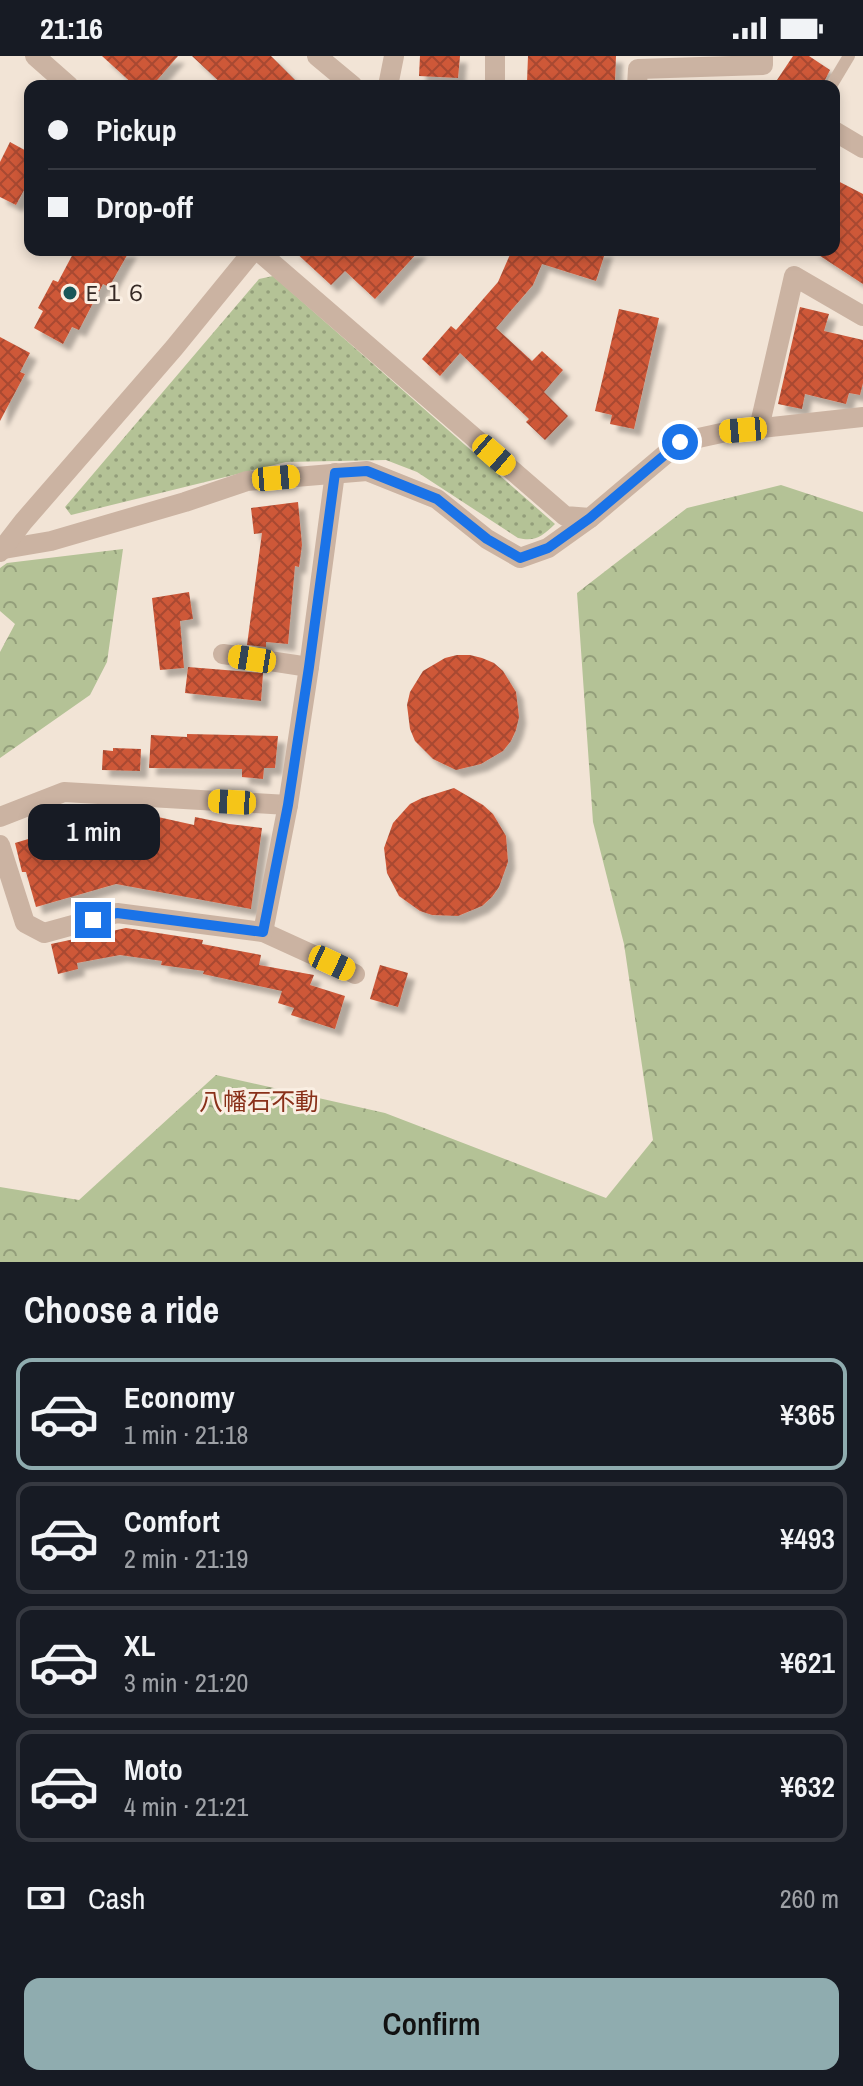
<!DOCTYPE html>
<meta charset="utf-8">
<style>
:root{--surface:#171b24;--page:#20242c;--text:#f1f3f6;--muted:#9ea1a6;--line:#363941;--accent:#8facaf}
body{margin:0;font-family:"Archivo Narrow","Noto Sans JP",sans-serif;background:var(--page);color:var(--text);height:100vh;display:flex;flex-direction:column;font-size:30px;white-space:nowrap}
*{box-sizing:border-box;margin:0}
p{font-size:26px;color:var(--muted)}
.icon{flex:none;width:44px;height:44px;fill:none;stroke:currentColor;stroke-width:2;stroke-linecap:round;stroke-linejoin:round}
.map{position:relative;height:1206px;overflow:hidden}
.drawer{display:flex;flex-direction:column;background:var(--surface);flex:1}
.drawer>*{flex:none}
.hud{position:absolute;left:24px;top:24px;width:816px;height:176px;border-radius:16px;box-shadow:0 4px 12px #0003;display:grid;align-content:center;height:176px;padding:0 24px;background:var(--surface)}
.end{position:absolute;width:36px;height:36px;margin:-18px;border:10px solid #1a73e8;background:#fff;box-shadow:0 0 0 4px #fff}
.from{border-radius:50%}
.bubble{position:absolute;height:56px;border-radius:16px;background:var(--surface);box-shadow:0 4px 12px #0003;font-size:26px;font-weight:600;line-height:56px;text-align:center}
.car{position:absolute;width:24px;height:48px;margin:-24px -12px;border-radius:10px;box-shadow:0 0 6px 2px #0007;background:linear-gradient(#f5c518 24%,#345 0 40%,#f5c518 0 76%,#345 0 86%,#f5c518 0)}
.hud b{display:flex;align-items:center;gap:28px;height:76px;font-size:30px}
.hud b+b{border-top:2px solid var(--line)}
.hud i{width:20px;height:20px;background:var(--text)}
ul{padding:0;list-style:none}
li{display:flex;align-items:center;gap:24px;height:112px;margin:0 16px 12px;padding:0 8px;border:4px solid var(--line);border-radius:16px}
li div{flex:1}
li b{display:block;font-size:30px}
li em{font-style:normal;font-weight:600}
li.active{border-color:var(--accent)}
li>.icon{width:72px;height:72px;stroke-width:1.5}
h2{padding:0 24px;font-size:36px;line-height:96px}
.pay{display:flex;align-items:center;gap:20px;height:88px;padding:0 24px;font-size:30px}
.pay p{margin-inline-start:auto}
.primary-button{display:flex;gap:16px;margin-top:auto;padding:16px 24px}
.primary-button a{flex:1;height:92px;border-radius:16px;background:var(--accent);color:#111;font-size:32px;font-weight:600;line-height:92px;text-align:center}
.status{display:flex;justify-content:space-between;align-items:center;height:56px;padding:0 40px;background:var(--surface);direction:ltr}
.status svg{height:22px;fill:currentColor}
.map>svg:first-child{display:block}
.forest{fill:url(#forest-crowns)}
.park{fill:url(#park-dots)}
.building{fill:url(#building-cross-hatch);filter:url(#shadow)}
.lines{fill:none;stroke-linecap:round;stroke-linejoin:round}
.service{stroke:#cbb3a2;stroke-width:12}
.minor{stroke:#cbb3a2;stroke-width:20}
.tertiary{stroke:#cbb3a2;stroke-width:20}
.route{stroke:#1a73e8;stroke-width:10}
.poi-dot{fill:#185659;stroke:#faefe3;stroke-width:3}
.labels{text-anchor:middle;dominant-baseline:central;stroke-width:6;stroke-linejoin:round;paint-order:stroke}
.poi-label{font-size:22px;fill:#352925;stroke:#faefe3;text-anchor:start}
.neighbourhood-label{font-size:24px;fill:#893019;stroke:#faefe3}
</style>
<div class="status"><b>21:16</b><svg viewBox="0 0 49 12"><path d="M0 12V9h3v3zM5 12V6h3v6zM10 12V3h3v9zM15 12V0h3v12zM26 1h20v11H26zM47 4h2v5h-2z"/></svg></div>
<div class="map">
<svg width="863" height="1206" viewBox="0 0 863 1206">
<defs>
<pattern id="forest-crowns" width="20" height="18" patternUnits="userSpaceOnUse" patternTransform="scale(2)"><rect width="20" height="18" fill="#b4c296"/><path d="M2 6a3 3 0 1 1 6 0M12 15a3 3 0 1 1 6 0" fill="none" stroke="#939e7a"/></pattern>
<pattern id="park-dots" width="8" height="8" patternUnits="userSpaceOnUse" patternTransform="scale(2)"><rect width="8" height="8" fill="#b4c296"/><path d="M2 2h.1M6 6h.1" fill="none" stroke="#939e7a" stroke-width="1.8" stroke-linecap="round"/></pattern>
<pattern id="building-cross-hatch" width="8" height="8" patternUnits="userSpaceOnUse" patternTransform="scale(2)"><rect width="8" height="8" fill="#ce5839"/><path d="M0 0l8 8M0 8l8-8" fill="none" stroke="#a84930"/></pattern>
<filter id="shadow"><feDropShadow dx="7" dy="7" stdDeviation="2" flood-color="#0004"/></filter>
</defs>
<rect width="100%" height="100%" fill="#f2e4d6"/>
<g class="forest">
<path d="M781,429L863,456V1206H0V1131L79,1144L216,1019L385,1057L606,1142L653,1084L624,888L593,766L577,537L687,452Z"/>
<path d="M123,493L107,606L90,639L0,702V596L15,568L0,555V512L7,507Z"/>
</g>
<path class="park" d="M273,220L555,468C542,480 536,486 518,482L417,416L386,404L286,406L71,459L65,451L259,223Z"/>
<g class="building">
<path d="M102,0H178L152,30H135Z"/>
<path d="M192,0H271L301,30H224Z"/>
<path d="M420,0H460L458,22L419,20Z"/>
<path d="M528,0H616L615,25H611V30H546V26H527Z"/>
<path d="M793,0H809L830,14L822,30H773Z"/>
<path d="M10,86L30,97V123L16,149L0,141V106Z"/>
<path d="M834,123L863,138V228L811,194H834Z"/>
<path d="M75,194H130L109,231L103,228L79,274L72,271L63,288L34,272L43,255L38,252L53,224L58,226Z"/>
<path d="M293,194H420L375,243L345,215L331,229Z"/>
<path d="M512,194H606L596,225L542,208L533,229L496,272L532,305L542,295L563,314L544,336L568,360L545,384L526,366L529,363L460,297L440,320L422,303L451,270L456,274L498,226Z"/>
<path d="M800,251L829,258L824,275L863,284V327L860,339L849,337L846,348L805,338L802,353L778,348Z"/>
<path d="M619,253L659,262L634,373L610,368L612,359L595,355Z"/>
<path d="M0,281L30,297L20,316L25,318L0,365Z"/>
<path d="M298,446L302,489L299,511L295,510L288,588L266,586V591L247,589L262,477L254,478L251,452Z"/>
<path d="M189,536L193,563L180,565L184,612L160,614L152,542Z"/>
<path d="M457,599H470L482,602L494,607L503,615L516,636L519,661L516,674L511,685L503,695L481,708L456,714L433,703L415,685L410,673L407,649L410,636L423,615L445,602Z"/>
<path d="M188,611L263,617L261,645L185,637Z"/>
<path d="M187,678L278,680L275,712H264L263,723L242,721V713L149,712L151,679L187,681Z"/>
<path d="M113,692L141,693L140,715L102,714L103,694L113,695Z"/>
<path d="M454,732L483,749L493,758L506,780L508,806L499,831L492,841L482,850L458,860L432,859L420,855L399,840L387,817L384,792L393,767L410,748L422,742Z"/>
<path d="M108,759L148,766L149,759L194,769L195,761L229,768L262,772L251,853L116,828L36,851L26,816H22L15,787Z"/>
<path d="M126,872L203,884L202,888L261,899L259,909L314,919L310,929L345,940L335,973L291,959L294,952L278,947L282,935L203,918L204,915L161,909L162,905L120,899L77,907L78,913L58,918L51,888Z"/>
<path d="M380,909L408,917L398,951L370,943Z"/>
</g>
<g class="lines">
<path class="service" d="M831,30L849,0"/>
<g class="minor">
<path d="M317,0L353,30"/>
<path d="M388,30L394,0"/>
<path d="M495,30V0"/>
<path d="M637,30L638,13L763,9V0"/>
<path d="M834,75L863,92"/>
<path d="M759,372L794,220L863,260"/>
<path d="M4,493L51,485L185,446L247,425L367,415L437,443L487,483L520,502L548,492L590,462"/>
<path d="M0,496L23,466L174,292L254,194"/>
<path d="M223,598L309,611"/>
<path d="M0,761L64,736L288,749"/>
<path d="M0,789L25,867L44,877L117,857L263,876L355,918"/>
<path d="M263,876L288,749L309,611L335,417"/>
</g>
<g class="tertiary">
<path d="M35,0L69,30"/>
<path d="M257,194L565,460L590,462L680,386L726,376L863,361"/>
</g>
</g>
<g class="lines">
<path class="route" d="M93,864L117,857L263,876L288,749L309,611L335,417L367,415L437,443L487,483L520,502L548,492L590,462L680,386"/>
</g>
<circle class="poi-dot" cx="70" cy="237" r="8"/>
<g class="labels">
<g class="poi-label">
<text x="86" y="237">E １６</text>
</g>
<g class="neighbourhood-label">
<text x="259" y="1045">八幡石不動</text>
</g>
</g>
</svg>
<i class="end from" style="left:680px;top:386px"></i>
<i class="end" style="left:93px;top:864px"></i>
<div class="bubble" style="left:28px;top:748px;width:132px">1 min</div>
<i class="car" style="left:743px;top:374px;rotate:265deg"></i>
<i class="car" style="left:494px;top:399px;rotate:131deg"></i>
<i class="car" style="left:276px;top:422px;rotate:85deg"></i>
<i class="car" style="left:252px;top:603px;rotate:279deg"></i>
<i class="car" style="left:232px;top:746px;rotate:273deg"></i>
<i class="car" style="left:332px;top:907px;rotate:115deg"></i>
<div class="hud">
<b><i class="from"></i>Pickup</b>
<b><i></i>Drop-off</b>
</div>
</div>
<section class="drawer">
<h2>Choose a ride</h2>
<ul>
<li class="active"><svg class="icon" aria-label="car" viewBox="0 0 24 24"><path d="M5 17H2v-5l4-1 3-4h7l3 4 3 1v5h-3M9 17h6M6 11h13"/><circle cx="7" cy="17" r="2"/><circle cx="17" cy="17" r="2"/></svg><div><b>Economy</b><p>1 min · 21:18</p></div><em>¥365</em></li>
<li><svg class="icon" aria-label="car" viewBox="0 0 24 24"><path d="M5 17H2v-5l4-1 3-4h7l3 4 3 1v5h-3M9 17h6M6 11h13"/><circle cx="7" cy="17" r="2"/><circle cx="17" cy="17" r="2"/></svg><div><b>Comfort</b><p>2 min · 21:19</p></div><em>¥493</em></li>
<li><svg class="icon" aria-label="car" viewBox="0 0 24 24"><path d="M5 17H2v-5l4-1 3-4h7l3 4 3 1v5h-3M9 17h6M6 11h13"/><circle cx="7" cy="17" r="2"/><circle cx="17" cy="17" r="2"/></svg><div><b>XL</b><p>3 min · 21:20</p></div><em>¥621</em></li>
<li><svg class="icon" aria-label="car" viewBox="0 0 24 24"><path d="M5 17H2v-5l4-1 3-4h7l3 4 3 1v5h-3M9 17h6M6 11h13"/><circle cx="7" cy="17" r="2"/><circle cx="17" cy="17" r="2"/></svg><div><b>Moto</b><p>4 min · 21:21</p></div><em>¥632</em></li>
</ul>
<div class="pay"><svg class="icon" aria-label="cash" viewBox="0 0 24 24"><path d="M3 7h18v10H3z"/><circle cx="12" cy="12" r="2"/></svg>Cash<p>260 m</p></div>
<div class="primary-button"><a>Confirm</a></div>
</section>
